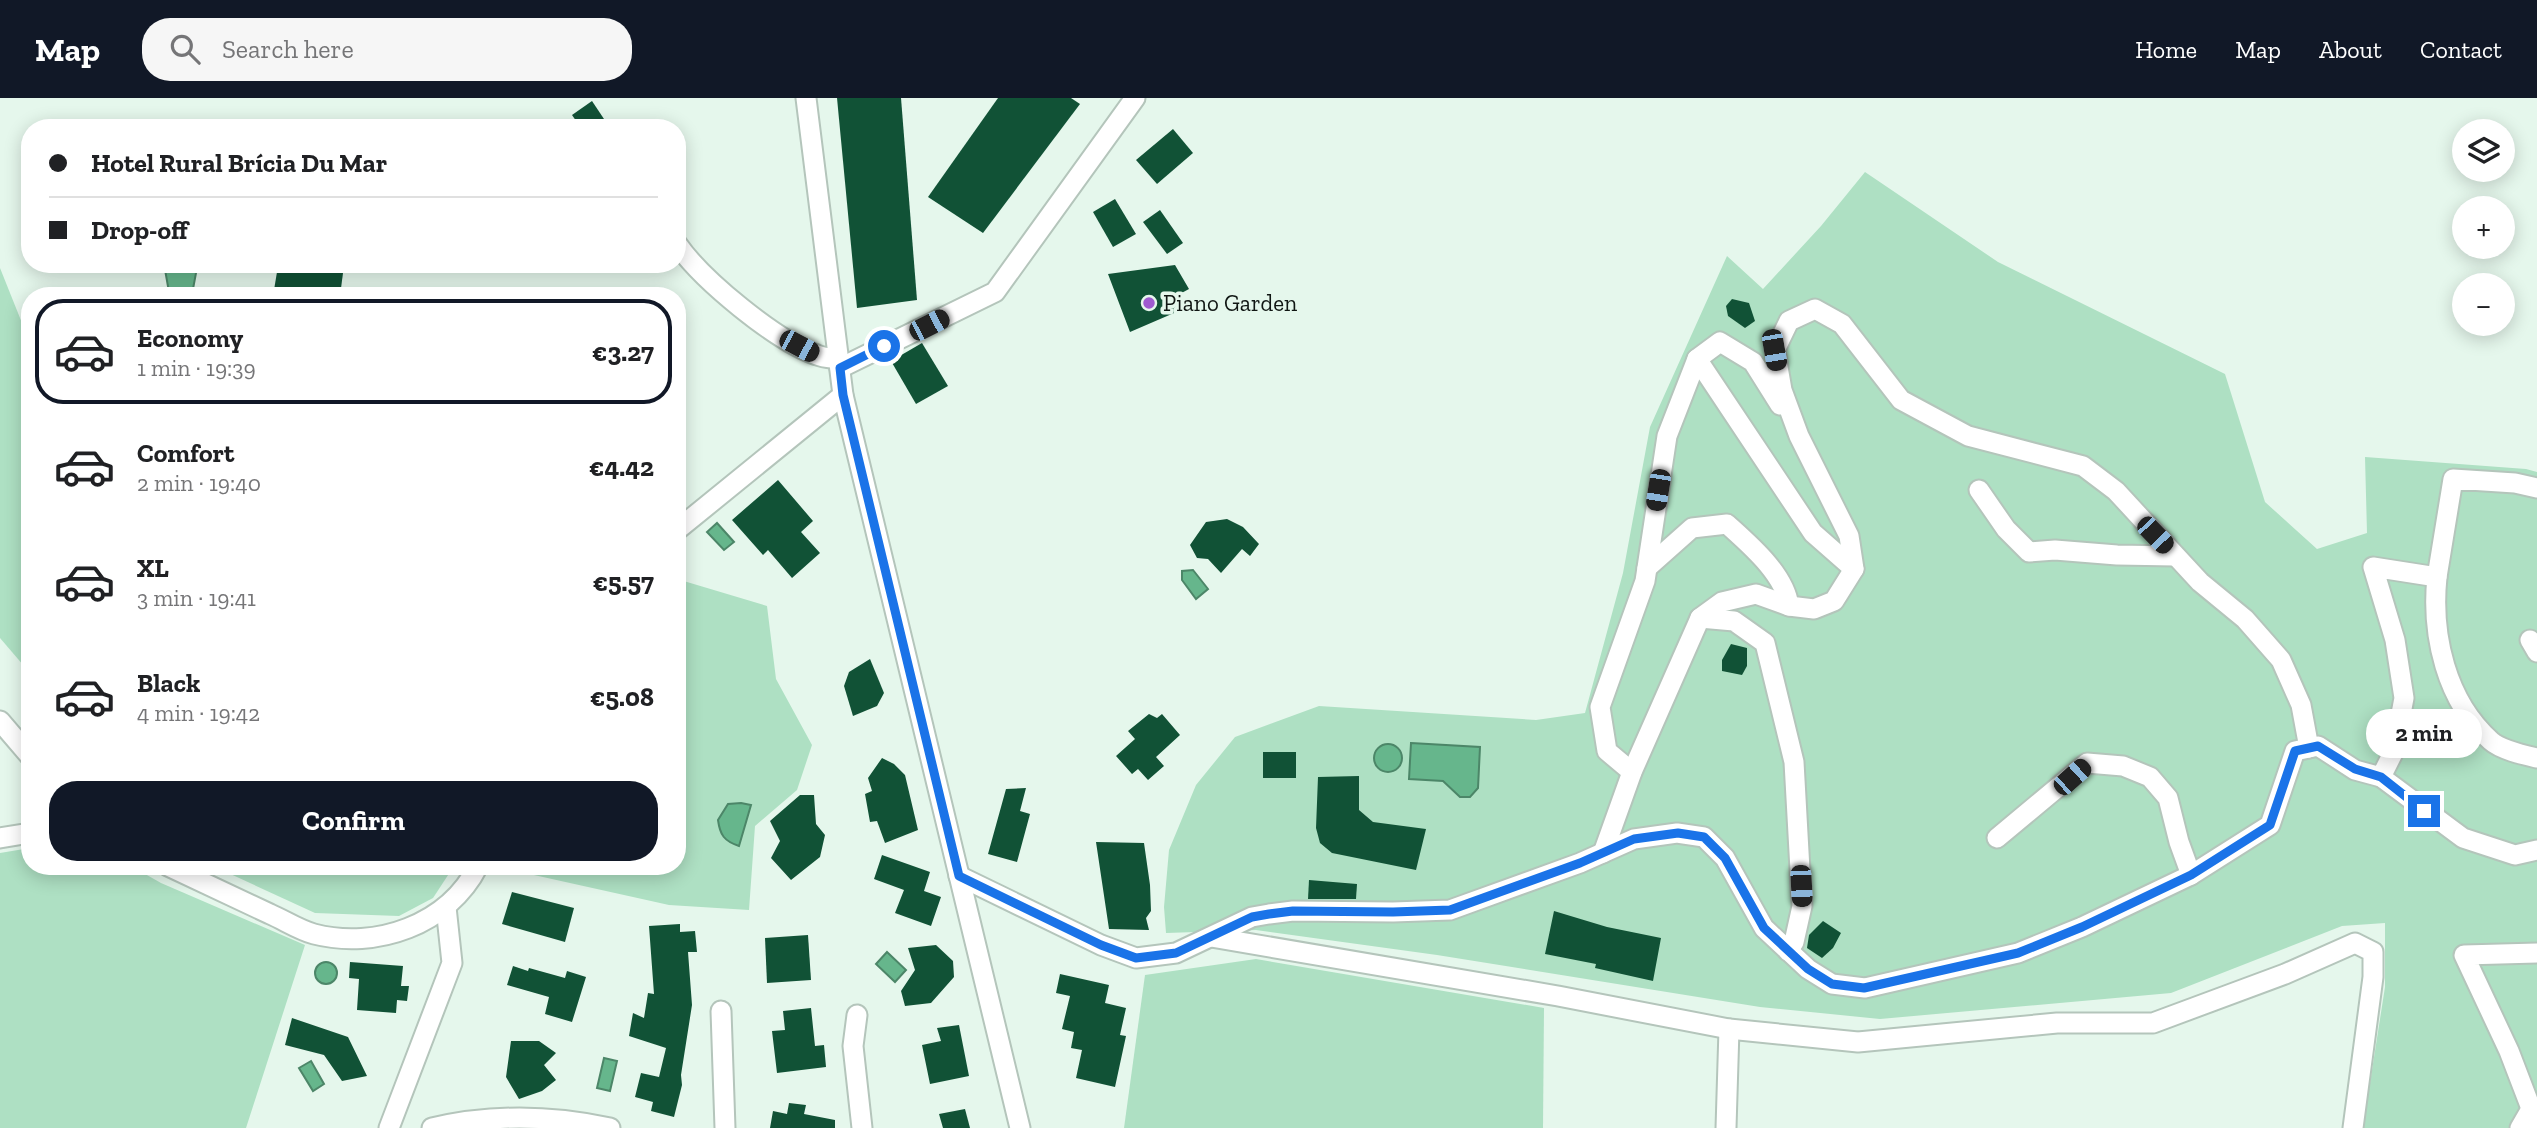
<!DOCTYPE html>
<meta charset="utf-8">
<style>
:root{--surface:#fff;--page:#f6f6f6;--text:#202124;--muted:#757577;--line:#e0e0e0;--accent:#111827}
body{margin:0;font-family:"Zilla Slab",serif;background:var(--page);color:var(--text);height:100vh;display:flex;flex-direction:column;font-size:26px;white-space:nowrap}
*{box-sizing:border-box;margin:0}
p{font-size:23px;color:var(--muted)}
.icon{flex:none;width:38px;height:38px;fill:none;stroke:currentColor;stroke-width:2;stroke-linecap:round;stroke-linejoin:round}
.map{position:relative;flex:1;overflow:hidden}
.panel{position:absolute;left:21px;top:189px;width:665px;height:588px;display:flex;flex-direction:column;background:var(--surface);border-radius:28px;box-shadow:0 4px 18px #0003}
.panel>*{flex:none}
.top-card{position:absolute;left:21px;top:21px;width:665px;height:154px;border-radius:28px;box-shadow:0 4px 18px #0003;display:grid;align-content:center;height:154px;padding:0 28px;background:var(--surface)}
.tools{position:absolute;left:2452px;top:21px;display:grid;gap:14px}
.tools a{display:grid;place-items:center;width:63px;height:63px;border-radius:50%;background:var(--surface);box-shadow:0 4px 18px #0003;font-size:35px}
.end{position:absolute;width:32px;height:32px;margin:-16px;border:9px solid #1a73e8;background:#fff;box-shadow:0 0 0 4px #fff}
.from{border-radius:50%}
.bubble{position:absolute;height:49px;border-radius:24px;background:var(--surface);box-shadow:0 4px 18px #0003;font-size:23px;font-weight:800;line-height:49px;text-align:center}
.car{position:absolute;width:21px;height:42px;margin:-21px -10px;border-radius:9px;box-shadow:0 0 5px 2px #0007;background:linear-gradient(#222 24%,#8ab4d8 0 40%,#222 0 76%,#8ab4d8 0 86%,#222 0)}
.top-card b{display:flex;align-items:center;gap:24px;height:66px;font-size:26px}
.top-card b+b{border-top:2px solid var(--line)}
.top-card i{width:18px;height:18px;background:var(--text)}
ul{padding:12px 0 0;list-style:none}
li{display:flex;align-items:center;gap:21px;height:105px;margin:0 14px 10px;padding:0 14px;border:4px solid transparent;border-radius:28px}
li div{flex:1}
li b{display:block;font-size:26px}
li em{font-style:normal;font-weight:800}
li.current{border-color:var(--accent)}
li>.icon{width:63px;height:63px;stroke-width:1.5}
.button{display:flex;gap:14px;margin-top:auto;padding:14px 28px}
.button a{flex:1;height:80px;border-radius:28px;background:var(--accent);color:#fff;font-size:28px;font-weight:800;line-height:80px;text-align:center}
header{display:flex;align-items:center;gap:42px;box-sizing:border-box;height:98px;padding:0 35px;background:var(--accent);color:#fff}
header strong{font-size:33px}
nav{display:flex;gap:38px;margin-inline-start:auto;font-size:24px}
.search{width:490px;height:63px;background:var(--page);display:flex;align-items:center;gap:18px;box-sizing:border-box;padding:0 24px;border-radius:28px;color:var(--muted);font-size:26px}
.map>svg:first-child{display:block}
.green{fill:#aee0c3}
.water{fill:#66b68c;stroke:#4c8668;stroke-width:2}
.building{fill:#115236}
.lines{fill:none;stroke-linecap:round;stroke-linejoin:round}
.minor-casing{stroke:#b4c5bb;stroke-width:23}
.minor{stroke:#fff;stroke-width:19}
.route{stroke:#1a73e8;stroke-width:9}
.poi-dot{fill:#9f5acf;stroke:#e5f7ec;stroke-width:2.5}
.labels{text-anchor:middle;dominant-baseline:central;stroke-width:7;stroke-linejoin:round;paint-order:stroke}
.poi-label{font-size:23px;fill:#101613;stroke:#e5f7ec;text-anchor:start}
</style>
<header>
<strong>Map</strong>
<div class="search"><svg class="icon" aria-label="search" viewBox="0 0 24 24"><circle cx="10" cy="10" r="6"/><path d="M15 15l6 6"/></svg>Search here</div>
<nav><a>Home</a><a>Map</a><a>About</a><a>Contact</a></nav>
</header>
<div class="map">
<svg width="2537" height="1030" viewBox="0 0 2537 1030">
<rect width="100%" height="100%" fill="#e5f7ec"/>
<g class="green">
<path d="M1865,74L1998,164L2225,276L2265,404L2317,451L2367,435L2365,359L2526,371L2537,374V1030H2363L2385,889V825L2342,828L2171,895L1880,921L1760,909L1437,857L1256,832L1166,835L1164,809L1169,752L1196,687L1235,639L1319,608L1536,622L1585,615L1623,475L1650,329L1727,158L1763,191L1821,128Z"/>
<path d="M0,170L30,245V575L0,540Z"/>
<path d="M677,481L767,508L776,581L812,647L797,692L755,728L749,812L669,807L498,769L677,768Z"/>
<path d="M30,750V768H131L161,785L305,847L246,1030H0V755Z"/>
<path d="M213,768H454L433,800L399,818L315,815Z"/>
<path d="M1256,861L1544,910L1543,1030H1124L1145,877Z"/>
</g>
<g class="water">
<path d="M164,166H190L196,175L193,191L179,198L169,194Z"/>
<path d="M717,425L734,444L724,452L707,434Z"/>
<path d="M1193,472L1208,491L1196,501L1182,482V473Z"/>
<path d="M1411,645L1480,649L1478,690L1470,699H1460L1443,683L1409,681Z"/>
<circle cx="1388" cy="660" r="14"/>
<path d="M741,705L751,707L739,748C724,743 720,737 718,722L728,706Z"/>
<path d="M887,854L906,872L895,884L876,866Z"/>
<circle cx="326" cy="875" r="11"/>
<path d="M604,960L617,963L610,993L597,990Z"/>
<path d="M311,963L324,986L313,993L299,970Z"/>
</g>
<g class="building">
<path d="M837,0H901L917,202L857,210Z"/>
<path d="M998,0H1071L1080,6L983,135L928,99Z"/>
<path d="M592,3L610,30H581L572,17Z"/>
<path d="M1173,31L1193,55L1157,86L1136,62Z"/>
<path d="M1115,101L1136,136L1113,149L1093,114Z"/>
<path d="M1160,112L1183,145L1167,156L1143,124Z"/>
<path d="M1175,167L1189,191L1176,198L1181,212L1130,234L1108,176Z"/>
<path d="M278,168L343,175L340,198H273Z"/>
<path d="M1732,201L1749,205L1755,223L1745,230L1728,218L1726,208Z"/>
<path d="M922,245L948,288L916,306L891,263Z"/>
<path d="M778,382L813,423L801,434L820,455L792,480L768,452L763,457L732,422Z"/>
<path d="M1227,421L1243,429L1259,446L1250,458L1242,451L1221,475L1208,461L1197,460L1190,447L1206,424Z"/>
<path d="M1731,546L1747,550V568L1742,577L1722,573V562Z"/>
<path d="M870,561L884,595L877,608L853,618L844,588L849,574Z"/>
<path d="M1149,616L1157,620L1162,616L1180,637L1156,659L1164,668L1148,682L1138,671L1132,676L1116,658L1135,641L1128,633Z"/>
<rect x="1263" y="654" width="33" height="26"/>
<path d="M882,660L894,666L905,677L918,732L885,745L877,723L870,724L865,696L872,693L868,680Z"/>
<path d="M1359,678V712L1373,724L1426,731L1416,772L1332,755L1320,745L1316,730L1318,679Z"/>
<path d="M1026,690L1020,713L1030,716L1017,764L988,756L1006,691Z"/>
<path d="M800,697H814L816,726L825,737L820,759L791,782L771,760L780,743L770,723Z"/>
<path d="M1096,744L1144,745L1150,787L1151,813L1146,820L1149,832L1109,831Z"/>
<path d="M882,757L930,774L924,793L941,799L931,828L895,815L904,792L874,781Z"/>
<path d="M1309,782L1357,786L1356,801H1308Z"/>
<path d="M512,794L574,810L565,844L502,826Z"/>
<path d="M1554,813L1607,829L1661,840L1653,883L1595,870L1596,866L1545,856Z"/>
<path d="M1823,823L1841,835L1833,850L1822,860L1807,850L1809,837Z"/>
<path d="M680,826V834L695,833L697,854H688L692,907L681,977L682,987L674,1019L651,1013L653,1004L635,999L641,975L659,979L666,950L629,938L633,915L644,920L648,895L654,896L649,828Z"/>
<path d="M808,837L811,882L767,885L765,840Z"/>
<path d="M936,847L953,863L954,879L931,905L905,908L901,893L915,872L908,850Z"/>
<path d="M350,864L403,868L401,888H409L407,903L397,902L396,915L357,912L359,881L349,880Z"/>
<path d="M513,868L528,873L529,870L565,880L567,873L586,879L572,924L545,916L549,899L507,887Z"/>
<path d="M1060,876L1109,887L1105,905L1126,910L1120,937L1126,938L1115,989L1076,980L1082,952L1071,950L1074,934L1062,931L1070,898L1056,895Z"/>
<path d="M811,910L815,948L824,947L826,969L777,975L772,933L785,932L783,913Z"/>
<path d="M292,920L348,939L367,978L342,983L324,957L285,947Z"/>
<path d="M959,927L969,978L930,986L922,947L941,943L937,930Z"/>
<path d="M511,943H539L556,955L544,967L556,982L542,993L519,1001L506,979Z"/>
<path d="M789,1005L806,1007L804,1016L835,1022V1030H770L773,1013L787,1016Z"/>
<path d="M965,1011L970,1030H943L939,1016Z"/>
</g>
<g class="lines">
<defs>
<g id="minor">
<path d="M806,0L843,297L1020,1030"/>
<path d="M677,146C702,182 776,243 817,257C824,260 832,260 839,261"/>
<path d="M1697,261L1813,435L1854,471"/>
<path d="M840,270L995,194L1135,0"/>
<path d="M1979,392L2006,431L2029,454L2055,452L2117,457L2175,458"/>
<path d="M677,432L843,297"/>
<path d="M1647,470L1692,430L1727,426C1749,446 1785,476 1789,508"/>
<path d="M2437,479C2431,537 2446,603 2491,643C2501,652 2524,657 2537,660"/>
<path d="M1700,520L1734,523L1765,545L1794,664L1802,808L1794,844L1788,853"/>
<path d="M2530,542L2537,554"/>
<path d="M0,623L30,658"/>
<path d="M1632,674L1607,653L1600,609L1645,483L1667,338L1697,261L1720,244L1753,264L1780,307"/>
<path d="M2381,679L2463,740L2515,757L2537,752"/>
<path d="M0,740L30,735"/>
<path d="M1997,740L2087,665L2123,668L2150,679L2168,700L2179,744L2191,777"/>
<path d="M1603,755L1632,674L1700,520L1722,504L1756,496L1789,508L1814,511L1834,503L1854,471L1849,438L1799,338L1782,292L1775,252L1789,223L1815,211L1842,226L1901,302L1968,338L2083,368L2116,393L2200,484L2245,521L2281,562L2301,607L2309,650"/>
<path d="M168,768C202,784 236,800 270,816C284,822 299,832 314,836C376,852 448,827 478,768"/>
<path d="M959,778L1101,847L1136,860L1176,855L1252,819L1269,816L1293,813L1393,814L1450,812L1580,765L1634,741L1677,735L1704,739L1725,760L1764,830L1808,871L1832,886L1865,890L2018,855L2082,829L2191,777L2270,727L2295,653L2318,648L2355,672L2381,679L2394,653L2404,600L2395,542L2373,469L2437,479L2453,381L2515,385L2537,390"/>
<path d="M1211,839L1558,898L1729,931L1858,944L2057,925H2153L2285,876L2355,845L2373,854V879L2353,1030"/>
<path d="M2537,855L2464,857L2509,953L2537,1026"/>
<path d="M721,913L725,1030"/>
<path d="M857,917L853,948L862,1030"/>
<path d="M389,1030L452,865L446,809"/>
<path d="M432,1030C492,1016 550,1017 610,1030"/>
<path d="M1726,1030L1729,931"/>
<path d="M2520,1030L2531,1011"/>
</g>
</defs>
<use href="#minor" class="minor-casing"/>
<use href="#minor" class="minor"/>
</g>
<g class="lines">
<path class="route" d="M884,248L840,270L843,297L959,778L1101,847L1136,860L1176,855L1252,819L1269,816L1293,813L1393,814L1450,812L1580,765L1634,741L1678,735L1704,739L1725,760L1764,830L1808,871L1832,886L1864,890L2018,855L2082,829L2191,777L2270,727L2295,653L2318,648L2355,671L2381,679L2424,713"/>
</g>
<circle class="poi-dot" cx="1149" cy="205" r="7"/>
<g class="labels">
<g class="poi-label">
<text x="1163" y="205">Piano Garden</text>
</g>
</g>
</svg>
<div class="tools">
<a><svg class="icon" aria-label="layers" viewBox="0 0 24 24"><path d="M12 4l9 5-9 5-9-5zM3 14l9 5 9-5"/></svg></a>
<a>+</a>
<a>−</a>
</div>
<i class="end from" style="left:884px;top:248px"></i>
<i class="end" style="left:2424px;top:713px"></i>
<div class="bubble" style="left:2366px;top:611px;width:116px">2 min</div>
<i class="car" style="left:929px;top:227px;rotate:63deg"></i>
<i class="car" style="left:799px;top:248px;rotate:118deg"></i>
<i class="car" style="left:1774px;top:252px;rotate:170deg"></i>
<i class="car" style="left:1658px;top:392px;rotate:189deg"></i>
<i class="car" style="left:2155px;top:437px;rotate:136deg"></i>
<i class="car" style="left:2072px;top:679px;rotate:48deg"></i>
<i class="car" style="left:1801px;top:788px;rotate:177deg"></i>
<div class="top-card">
<b><i class="from"></i>Hotel Rural Brícia Du Mar</b>
<b><i></i>Drop-off</b>
</div>
<section class="panel">
<ul>
<li class="current"><svg class="icon" aria-label="car" viewBox="0 0 24 24"><path d="M5 17H2v-5l4-1 3-4h7l3 4 3 1v5h-3M9 17h6M6 11h13"/><circle cx="7" cy="17" r="2"/><circle cx="17" cy="17" r="2"/></svg><div><b>Economy</b><p>1 min · 19:39</p></div><em>€3.27</em></li>
<li><svg class="icon" aria-label="car" viewBox="0 0 24 24"><path d="M5 17H2v-5l4-1 3-4h7l3 4 3 1v5h-3M9 17h6M6 11h13"/><circle cx="7" cy="17" r="2"/><circle cx="17" cy="17" r="2"/></svg><div><b>Comfort</b><p>2 min · 19:40</p></div><em>€4.42</em></li>
<li><svg class="icon" aria-label="car" viewBox="0 0 24 24"><path d="M5 17H2v-5l4-1 3-4h7l3 4 3 1v5h-3M9 17h6M6 11h13"/><circle cx="7" cy="17" r="2"/><circle cx="17" cy="17" r="2"/></svg><div><b>XL</b><p>3 min · 19:41</p></div><em>€5.57</em></li>
<li><svg class="icon" aria-label="car" viewBox="0 0 24 24"><path d="M5 17H2v-5l4-1 3-4h7l3 4 3 1v5h-3M9 17h6M6 11h13"/><circle cx="7" cy="17" r="2"/><circle cx="17" cy="17" r="2"/></svg><div><b>Black</b><p>4 min · 19:42</p></div><em>€5.08</em></li>
</ul>
<div class="button"><a>Confirm</a></div>
</section>
</div>
